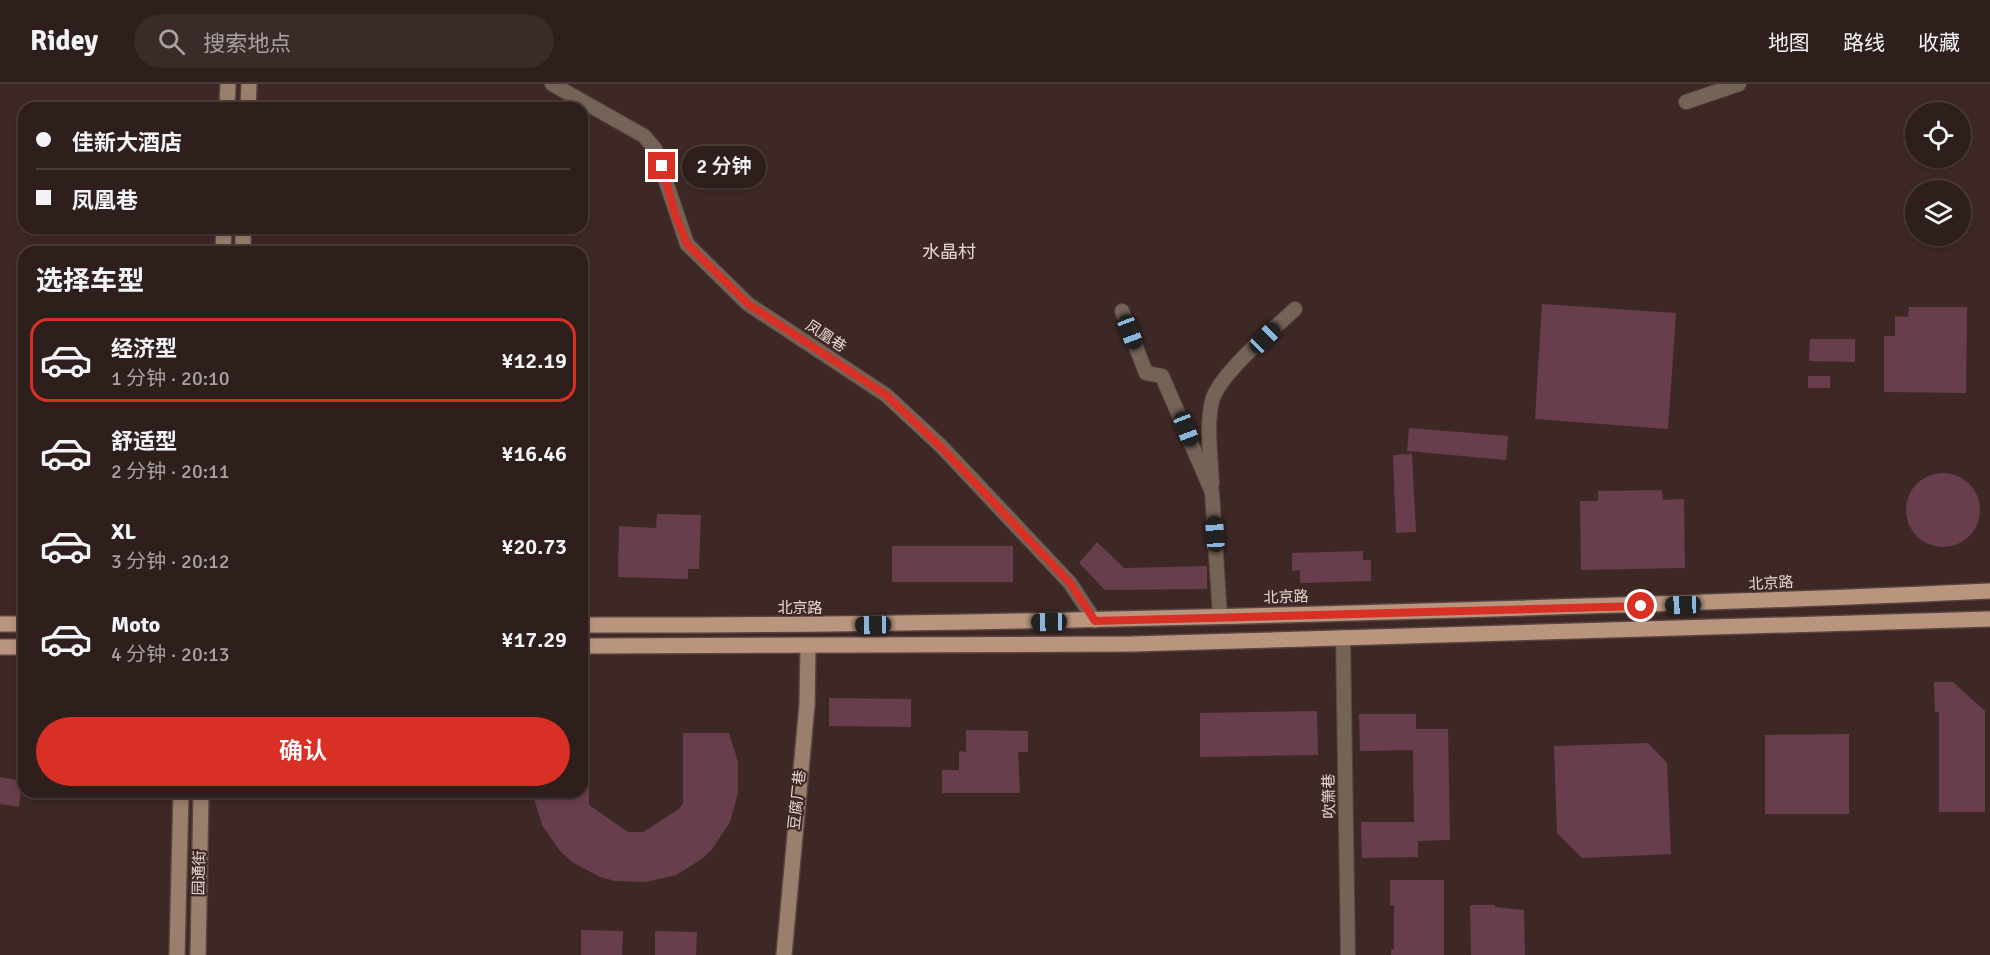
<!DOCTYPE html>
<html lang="zh">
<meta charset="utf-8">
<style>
:root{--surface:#2e1e1c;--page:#3a2b29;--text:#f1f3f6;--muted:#a7a2a3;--line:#493c3b;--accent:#d93025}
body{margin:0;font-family:Signika,"Noto Sans SC",sans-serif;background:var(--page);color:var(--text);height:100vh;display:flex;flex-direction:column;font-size:22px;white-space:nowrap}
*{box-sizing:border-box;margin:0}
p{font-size:20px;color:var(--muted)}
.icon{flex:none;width:33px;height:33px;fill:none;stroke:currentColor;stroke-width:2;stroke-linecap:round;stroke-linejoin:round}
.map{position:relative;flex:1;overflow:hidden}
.side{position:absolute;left:18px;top:162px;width:570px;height:552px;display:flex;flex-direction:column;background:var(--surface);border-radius:18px;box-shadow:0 3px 9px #0003,0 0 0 2px var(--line)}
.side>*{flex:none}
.guide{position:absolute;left:18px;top:18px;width:570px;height:132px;border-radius:18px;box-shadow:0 3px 9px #0003,0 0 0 2px var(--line);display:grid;align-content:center;height:132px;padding:0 18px;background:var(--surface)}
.tools{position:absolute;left:1905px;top:18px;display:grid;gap:12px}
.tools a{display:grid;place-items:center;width:66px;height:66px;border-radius:50%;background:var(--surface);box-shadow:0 3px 9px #0003,0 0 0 2px var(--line);font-size:30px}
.end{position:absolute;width:27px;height:27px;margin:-14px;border:8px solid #d93025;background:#fff;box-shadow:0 0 0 3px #fff}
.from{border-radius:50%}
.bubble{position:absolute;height:42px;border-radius:21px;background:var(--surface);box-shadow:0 3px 9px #0003,0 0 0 2px var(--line);font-size:20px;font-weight:600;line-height:42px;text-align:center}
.car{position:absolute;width:18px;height:36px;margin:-18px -9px;border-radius:8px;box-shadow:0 0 4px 2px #0007;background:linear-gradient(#222 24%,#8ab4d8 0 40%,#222 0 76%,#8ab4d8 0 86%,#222 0)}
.guide b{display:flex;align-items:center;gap:21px;height:57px;font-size:22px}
.guide b+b{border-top:2px solid var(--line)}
.guide i{width:15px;height:15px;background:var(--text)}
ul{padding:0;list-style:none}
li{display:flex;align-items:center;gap:18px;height:84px;margin:0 12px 9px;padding:0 6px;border:3px solid transparent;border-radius:18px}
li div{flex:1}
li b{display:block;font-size:22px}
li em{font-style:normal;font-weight:600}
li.on{border-color:var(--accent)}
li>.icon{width:54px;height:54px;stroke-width:1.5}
h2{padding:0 18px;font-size:27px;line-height:72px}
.action{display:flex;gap:12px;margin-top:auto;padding:12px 18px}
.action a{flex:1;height:69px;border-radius:36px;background:var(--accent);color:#fff;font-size:24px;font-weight:600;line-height:69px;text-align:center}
header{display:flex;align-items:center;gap:36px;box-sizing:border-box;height:84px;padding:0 30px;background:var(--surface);border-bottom:2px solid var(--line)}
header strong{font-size:28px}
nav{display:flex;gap:33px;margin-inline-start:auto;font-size:21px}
.search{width:420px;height:54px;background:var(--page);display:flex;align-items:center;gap:15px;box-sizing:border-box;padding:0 21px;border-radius:33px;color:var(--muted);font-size:22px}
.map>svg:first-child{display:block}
.building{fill:#683e4d}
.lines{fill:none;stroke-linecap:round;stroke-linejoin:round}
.street-casing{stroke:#594442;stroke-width:16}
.secondary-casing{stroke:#594442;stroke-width:18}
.primary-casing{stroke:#594442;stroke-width:18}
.street{stroke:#746357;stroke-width:14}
.secondary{stroke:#9b7f6d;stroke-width:15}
.primary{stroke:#b9957e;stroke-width:15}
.route{stroke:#d93025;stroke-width:8}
.labels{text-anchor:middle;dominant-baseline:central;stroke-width:4.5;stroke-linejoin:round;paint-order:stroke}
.street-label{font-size:15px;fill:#e6d7d5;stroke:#3e2826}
.quarter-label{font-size:18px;fill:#e6d7d5;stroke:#3e2826}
</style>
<header>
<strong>Ridey</strong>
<div class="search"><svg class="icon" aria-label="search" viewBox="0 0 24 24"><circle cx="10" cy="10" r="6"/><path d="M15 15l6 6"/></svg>搜索地点</div>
<nav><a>地图</a><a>路线</a><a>收藏</a></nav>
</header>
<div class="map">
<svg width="1990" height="871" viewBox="0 0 1990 871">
<rect width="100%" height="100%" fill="#3e2826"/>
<g class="building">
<path d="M1542,220L1676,229L1668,345L1535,335Z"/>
<path d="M1909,223H1967L1966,309L1884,308V252H1895V232L1908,233Z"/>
<path d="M1810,255H1855V278L1809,277Z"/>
<rect x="1808" y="292" width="22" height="12"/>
<path d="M1409,344L1508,352L1506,376L1407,367Z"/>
<path d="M1412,370L1416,448L1396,449L1393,371Z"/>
<circle cx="1943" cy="426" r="37"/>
<path d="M1662,406L1663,416L1684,415L1685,484L1581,486L1580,417H1598V407Z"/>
<path d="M657,430L701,431L699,485H688V495L618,493L619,442L656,444Z"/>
<path d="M1097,458L1124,484L1207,482V505L1105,506L1079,479Z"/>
<rect x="892" y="462" width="121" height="36"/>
<path d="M1363,467V476H1371V497L1300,499V486L1292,487V469Z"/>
<path d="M1934,598H1953L1985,627V728H1939V628H1935Z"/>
<path d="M829,614L911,615V643L829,642Z"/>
<path d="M1317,627L1318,671L1200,673V629Z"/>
<path d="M1359,630H1416V645H1448L1450,756L1418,757V773L1362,774L1361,738H1414L1413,666L1360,667Z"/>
<path d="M966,646L1028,647V668H1018L1020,709H942V686H959V667L966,668Z"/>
<path d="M582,649H589V721L628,748H643L679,725L683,719V649H729L738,678V709L730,738L713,764L702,775L676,791L646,798L615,797L600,793L572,778L560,767L542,741L532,708H582Z"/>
<path d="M1849,650V730H1765V651Z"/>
<path d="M1648,659L1667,679L1671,770L1582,774L1557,749L1554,662Z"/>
<path d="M0,693L22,697L19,723L0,720Z"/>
<path d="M1390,796H1444V871H1391V865H1394V821H1390Z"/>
<path d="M1470,821H1495V823L1524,826L1525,871H1471Z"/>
<path d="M581,846L623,847L622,871H581Z"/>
<path d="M655,847L697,848L696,871H655Z"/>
</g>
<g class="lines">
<defs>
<g id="street">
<path d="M552,0L644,52L655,65L687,160L748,220L886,311L941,362L1070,499L1095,537"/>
<path d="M1686,18L1739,0"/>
<path d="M1122,227L1146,289L1162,292L1212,408L1220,533"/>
<path d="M1212,400C1211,374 1206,343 1212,317C1219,290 1273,246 1295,225"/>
<path d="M1343,553L1348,871"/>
</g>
<g id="secondary">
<path d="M227,24L228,0"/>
<path d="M248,24L249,0"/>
<path d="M223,168L224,144"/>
<path d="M243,168V144"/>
<path d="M177,871L181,708"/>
<path d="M198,871L201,708"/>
<path d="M784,871L807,621L808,562"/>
</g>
<g id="primary">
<path d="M0,540H24"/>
<path d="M582,541C839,542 1096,536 1353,529C1566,523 1778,517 1990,507"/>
<path d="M582,562L1132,560L1990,535"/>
<path d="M0,563H24"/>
</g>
</defs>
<use href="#street" class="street-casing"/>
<use href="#secondary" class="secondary-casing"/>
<use href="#primary" class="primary-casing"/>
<use href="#street" class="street"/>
<use href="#secondary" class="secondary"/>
<use href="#primary" class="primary"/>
</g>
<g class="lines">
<path class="route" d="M662,82L675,130L687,160L748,220L886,311L940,362L1070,499L1095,537L1641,522"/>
</g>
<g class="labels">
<g class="street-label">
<text transform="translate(826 252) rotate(33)">凤凰巷</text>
<text transform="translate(1771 499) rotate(-3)">北京路</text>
<text transform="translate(1286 513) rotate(-2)">北京路</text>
<text x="800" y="524">北京路</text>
<text transform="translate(1329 712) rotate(-91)">吹箫巷</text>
<text transform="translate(797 716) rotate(-84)">豆腐厂巷</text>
<text transform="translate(199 789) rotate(-89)">园通街</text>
</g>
<g class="quarter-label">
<text x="949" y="168">水晶村</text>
</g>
</g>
</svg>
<div class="tools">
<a><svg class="icon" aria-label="locate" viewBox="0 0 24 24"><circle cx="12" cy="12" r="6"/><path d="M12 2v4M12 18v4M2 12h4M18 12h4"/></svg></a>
<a><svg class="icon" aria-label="layers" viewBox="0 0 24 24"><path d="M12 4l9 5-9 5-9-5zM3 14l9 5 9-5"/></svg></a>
</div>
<i class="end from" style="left:1641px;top:522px"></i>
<i class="end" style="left:662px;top:82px"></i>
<div class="bubble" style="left:682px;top:62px;width:84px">2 分钟</div>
<i class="car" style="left:1130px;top:248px;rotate:159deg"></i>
<i class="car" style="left:1265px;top:254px;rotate:45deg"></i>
<i class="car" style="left:1186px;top:345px;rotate:159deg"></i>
<i class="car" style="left:1215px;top:450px;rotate:356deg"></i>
<i class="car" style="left:1683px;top:521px;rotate:268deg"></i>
<i class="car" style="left:1049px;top:538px;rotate:269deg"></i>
<i class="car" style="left:873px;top:541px;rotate:269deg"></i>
<div class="guide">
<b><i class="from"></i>佳新大酒店</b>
<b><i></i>凤凰巷</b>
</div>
<section class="side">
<h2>选择车型</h2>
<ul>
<li class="on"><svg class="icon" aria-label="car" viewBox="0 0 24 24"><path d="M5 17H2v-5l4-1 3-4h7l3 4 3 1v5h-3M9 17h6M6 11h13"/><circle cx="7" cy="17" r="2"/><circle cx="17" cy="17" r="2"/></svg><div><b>经济型</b><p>1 分钟 · 20:10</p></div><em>¥12.19</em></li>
<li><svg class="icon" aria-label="car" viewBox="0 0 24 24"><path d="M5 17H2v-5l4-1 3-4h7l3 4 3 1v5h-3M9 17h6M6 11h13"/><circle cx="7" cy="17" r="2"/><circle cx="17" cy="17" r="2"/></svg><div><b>舒适型</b><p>2 分钟 · 20:11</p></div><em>¥16.46</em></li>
<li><svg class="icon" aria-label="car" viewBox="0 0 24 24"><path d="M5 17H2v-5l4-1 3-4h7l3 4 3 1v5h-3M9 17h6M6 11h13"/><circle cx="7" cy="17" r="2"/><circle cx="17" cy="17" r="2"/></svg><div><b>XL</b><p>3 分钟 · 20:12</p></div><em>¥20.73</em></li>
<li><svg class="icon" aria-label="car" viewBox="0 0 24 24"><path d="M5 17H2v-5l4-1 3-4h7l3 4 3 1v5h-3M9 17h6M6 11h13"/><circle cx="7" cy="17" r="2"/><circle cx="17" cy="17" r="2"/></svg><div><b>Moto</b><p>4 分钟 · 20:13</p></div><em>¥17.29</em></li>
</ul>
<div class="action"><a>确认</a></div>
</section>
</div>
